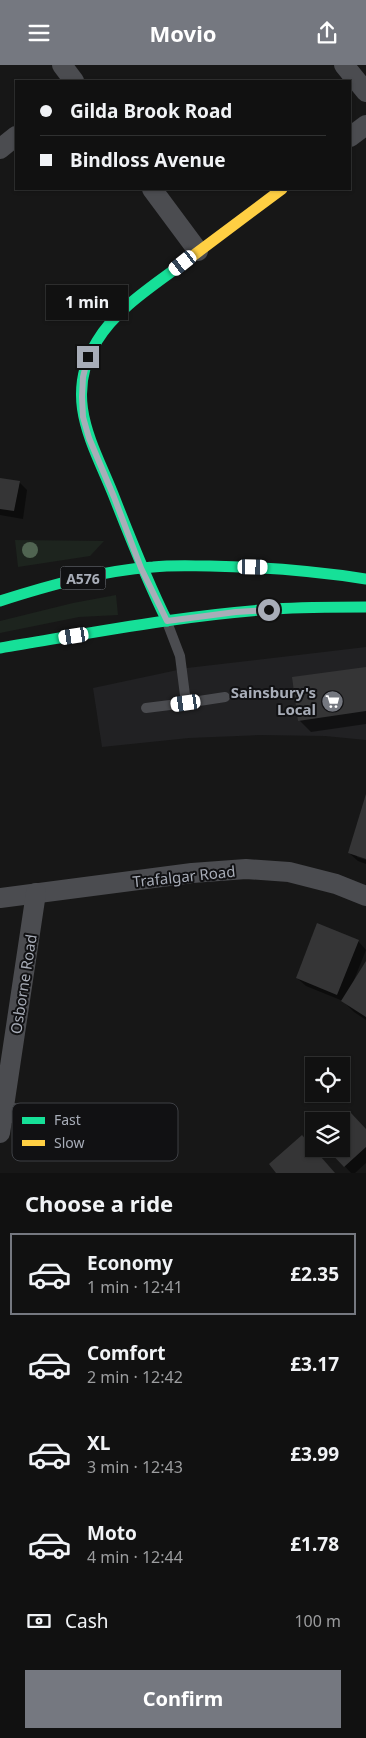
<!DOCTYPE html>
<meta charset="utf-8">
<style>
:root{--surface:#111;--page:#1a1a1a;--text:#f1f3f6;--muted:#9c9d9f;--line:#303131;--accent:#757880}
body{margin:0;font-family:"Noto Sans",sans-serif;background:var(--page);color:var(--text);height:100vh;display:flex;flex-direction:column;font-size:19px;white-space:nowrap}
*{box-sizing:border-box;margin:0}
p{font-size:16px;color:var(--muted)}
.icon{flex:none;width:28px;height:28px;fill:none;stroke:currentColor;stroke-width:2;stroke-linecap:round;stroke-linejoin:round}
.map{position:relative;height:1108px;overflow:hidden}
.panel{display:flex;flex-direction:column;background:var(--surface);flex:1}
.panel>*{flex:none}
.banner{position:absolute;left:15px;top:15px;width:336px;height:110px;border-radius:0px;box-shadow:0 1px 4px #0004,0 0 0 1px var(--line);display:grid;align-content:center;height:110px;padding:0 25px;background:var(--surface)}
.controls{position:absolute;left:305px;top:992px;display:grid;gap:10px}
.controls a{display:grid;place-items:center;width:45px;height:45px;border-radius:0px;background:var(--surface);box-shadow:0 1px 4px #0004,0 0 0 1px var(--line);font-size:25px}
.end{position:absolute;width:22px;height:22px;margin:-11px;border:6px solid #a8adb8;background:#111;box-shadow:0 0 0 2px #111}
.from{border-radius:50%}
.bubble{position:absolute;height:35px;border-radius:0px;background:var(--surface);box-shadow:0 1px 4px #0004,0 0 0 1px var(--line);font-size:16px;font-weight:700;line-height:35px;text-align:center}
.car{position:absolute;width:15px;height:30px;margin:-15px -8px;border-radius:6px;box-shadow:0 0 4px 1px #0007;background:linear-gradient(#fff 24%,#345 0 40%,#fff 0 76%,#345 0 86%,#fff 0)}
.banner b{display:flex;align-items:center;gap:18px;height:48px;font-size:19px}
.banner b+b{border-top:1px solid var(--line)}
.banner i{width:12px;height:12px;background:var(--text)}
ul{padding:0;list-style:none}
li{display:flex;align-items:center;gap:15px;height:82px;margin:0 10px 8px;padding:0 15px;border:2px solid transparent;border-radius:0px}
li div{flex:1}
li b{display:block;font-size:19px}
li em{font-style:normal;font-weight:700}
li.active{border-color:var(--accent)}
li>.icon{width:45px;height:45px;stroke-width:1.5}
h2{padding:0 25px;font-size:22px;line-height:60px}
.pay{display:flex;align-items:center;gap:12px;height:55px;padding:0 25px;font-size:19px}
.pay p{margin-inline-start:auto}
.cta{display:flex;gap:10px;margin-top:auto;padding:10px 25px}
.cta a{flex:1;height:58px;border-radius:0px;background:var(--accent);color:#fff;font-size:20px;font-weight:700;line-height:58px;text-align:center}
header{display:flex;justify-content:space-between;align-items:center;height:65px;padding:0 25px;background:var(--accent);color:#fff;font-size:22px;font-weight:700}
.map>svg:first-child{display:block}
.built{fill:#212123}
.green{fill:#1d241e}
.shadow{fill:#0007}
.building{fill:#353536}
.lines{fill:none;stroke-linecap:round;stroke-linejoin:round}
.lane{stroke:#4b4c50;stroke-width:10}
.street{stroke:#4b4c50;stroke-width:20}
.fast{stroke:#16e098;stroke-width:11}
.slow{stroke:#ffcf43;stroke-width:11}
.tree{fill:#506451}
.route{stroke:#a8adb8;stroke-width:6}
.labels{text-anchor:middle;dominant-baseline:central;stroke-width:4;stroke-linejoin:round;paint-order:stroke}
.shield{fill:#111113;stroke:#7b7e86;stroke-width:1}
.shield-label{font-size:14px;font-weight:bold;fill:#a8adb8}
.poi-label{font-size:15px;font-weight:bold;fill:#a8adb8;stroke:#111113;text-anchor:end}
.street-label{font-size:15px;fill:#a8adb8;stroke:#111113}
.key{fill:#111113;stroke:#3e4045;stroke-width:1}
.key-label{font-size:14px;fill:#a8adb8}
</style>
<header><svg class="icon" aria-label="menu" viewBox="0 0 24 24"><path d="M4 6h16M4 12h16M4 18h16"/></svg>Movio<svg class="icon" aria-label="share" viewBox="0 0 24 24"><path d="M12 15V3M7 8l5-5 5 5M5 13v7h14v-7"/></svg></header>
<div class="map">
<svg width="366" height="1108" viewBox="0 0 366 1108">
<rect width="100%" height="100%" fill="#171717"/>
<path class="built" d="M366,582V675L325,671L259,670L189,673L102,682L93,623L187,603Z"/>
<g class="green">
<path d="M15,475L104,476L90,491L18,502Z"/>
<path d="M116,530L118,550L79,552L0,568V556L73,538Z"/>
</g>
<g class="shadow">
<path d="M0,414L19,417L27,425L23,454L0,450Z"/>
<path d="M366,603V659L311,667L300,656L293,613Z"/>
<path d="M366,733V792L357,790V792L366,795V799L358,796L349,788Z"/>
<path d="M358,876L366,885L354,915H356L366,899V955L354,947L343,936L306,921L297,913Z"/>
<path d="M366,1065V1098L355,1108H351L329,1084H341Z"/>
</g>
<g class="building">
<path d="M0,413L20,416L14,446L0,444Z"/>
<path d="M366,602V646L298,656L292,612Z"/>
<path d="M366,729V794L348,788Z"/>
<path d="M317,858L359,875L337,930L296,913Z"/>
<path d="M366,896V952L341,936Z"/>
<path d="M351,1048L366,1064V1082L344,1102L327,1084H341V1057Z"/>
<path d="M302,1070L314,1084L335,1108H276L269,1099Z"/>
</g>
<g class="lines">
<g class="lane">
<path d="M167,557L180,591L186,638L225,632"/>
<path d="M146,643L186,638"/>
</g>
<g class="street">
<path d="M62,0L74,16"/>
<path d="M344,0L366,27"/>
<path d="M350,72L366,60"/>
<path d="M0,84L16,71"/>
<path d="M152,124L198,186"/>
<path d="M0,833L192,808L246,804L289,807L336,819L366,831"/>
<path d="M4,1047L144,1064"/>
<path d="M0,1068L36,828"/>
</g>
<g class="fast">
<path d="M0,536C50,520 100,506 153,502C172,500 191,501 210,501C262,502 314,506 366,514"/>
<path d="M167,556C147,516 131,475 115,434C94,380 62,334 97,276C117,242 159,217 190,193"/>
<path d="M0,583C91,568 183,550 275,544C305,542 336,542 366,542"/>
</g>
<path class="slow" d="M190,193L282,124"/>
</g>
<circle class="tree" cx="30" cy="485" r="8"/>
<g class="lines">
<path class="route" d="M88,292L83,312L82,332L83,352L89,373L114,432L141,503L167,556L236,547L269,545"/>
</g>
<defs>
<symbol id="supermarket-disc" viewBox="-11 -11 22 22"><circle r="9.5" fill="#757880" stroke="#111113"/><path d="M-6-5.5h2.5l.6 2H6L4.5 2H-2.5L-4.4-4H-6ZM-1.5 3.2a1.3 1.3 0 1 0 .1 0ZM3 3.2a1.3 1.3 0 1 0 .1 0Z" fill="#fff"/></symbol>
</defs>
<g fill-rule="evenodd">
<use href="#supermarket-disc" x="320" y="624" width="25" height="25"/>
</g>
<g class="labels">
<rect class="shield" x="60.5" y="501.5" width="45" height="23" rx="4"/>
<g class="shield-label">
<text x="83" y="513">A576</text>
</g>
<g class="poi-label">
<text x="316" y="627">Sainsbury's<tspan x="316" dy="17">Local</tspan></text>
</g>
<g class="street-label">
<text transform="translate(184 811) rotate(-6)">Trafalgar Road</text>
<text transform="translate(23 919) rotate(-81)">Osborne Road</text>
</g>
</g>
<rect x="12" y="1038" width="166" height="58" rx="8" class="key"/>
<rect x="22" y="1052" width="23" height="7" fill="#16e098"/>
<rect x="22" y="1075" width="23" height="6" fill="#ffcf43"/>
<g class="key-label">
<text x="54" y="1060">Fast</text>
<text x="54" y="1083">Slow</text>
</g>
</svg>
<div class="controls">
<a><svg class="icon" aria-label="locate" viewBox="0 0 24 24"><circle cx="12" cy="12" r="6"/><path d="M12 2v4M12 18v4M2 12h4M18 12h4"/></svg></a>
<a><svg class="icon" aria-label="layers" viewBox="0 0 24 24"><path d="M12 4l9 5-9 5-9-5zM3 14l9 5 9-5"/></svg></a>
</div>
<i class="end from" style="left:269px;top:545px"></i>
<i class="end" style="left:88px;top:292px"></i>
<div class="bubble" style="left:46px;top:220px;width:82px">1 min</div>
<i class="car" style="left:183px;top:198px;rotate:232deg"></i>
<i class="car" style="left:253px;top:502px;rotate:91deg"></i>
<i class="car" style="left:74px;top:571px;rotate:261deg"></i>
<i class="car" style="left:186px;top:638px;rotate:262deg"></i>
<div class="banner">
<b><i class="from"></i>Gilda Brook Road</b>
<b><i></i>Bindloss Avenue</b>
</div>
</div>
<section class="panel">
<h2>Choose a ride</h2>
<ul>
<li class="active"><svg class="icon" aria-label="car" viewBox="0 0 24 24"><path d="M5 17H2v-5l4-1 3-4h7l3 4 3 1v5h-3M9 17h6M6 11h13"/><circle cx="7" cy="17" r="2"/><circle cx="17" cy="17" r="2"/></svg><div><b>Economy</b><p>1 min · 12:41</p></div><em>£2.35</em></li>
<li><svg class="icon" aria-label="car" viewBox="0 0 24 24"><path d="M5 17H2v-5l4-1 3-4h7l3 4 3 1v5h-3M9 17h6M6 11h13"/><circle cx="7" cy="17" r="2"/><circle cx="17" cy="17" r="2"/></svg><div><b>Comfort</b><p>2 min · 12:42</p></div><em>£3.17</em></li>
<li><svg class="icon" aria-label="car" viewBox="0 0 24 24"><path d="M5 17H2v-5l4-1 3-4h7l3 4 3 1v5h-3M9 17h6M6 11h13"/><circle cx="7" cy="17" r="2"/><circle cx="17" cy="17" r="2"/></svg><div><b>XL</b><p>3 min · 12:43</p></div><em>£3.99</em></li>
<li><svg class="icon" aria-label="car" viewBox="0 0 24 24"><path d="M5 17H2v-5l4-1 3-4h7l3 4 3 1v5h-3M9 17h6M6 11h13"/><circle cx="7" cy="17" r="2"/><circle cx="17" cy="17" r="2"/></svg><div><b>Moto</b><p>4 min · 12:44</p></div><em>£1.78</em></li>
</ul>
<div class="pay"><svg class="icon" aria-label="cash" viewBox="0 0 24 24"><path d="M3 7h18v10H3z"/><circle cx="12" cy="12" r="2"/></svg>Cash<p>100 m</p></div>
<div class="cta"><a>Confirm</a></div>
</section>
